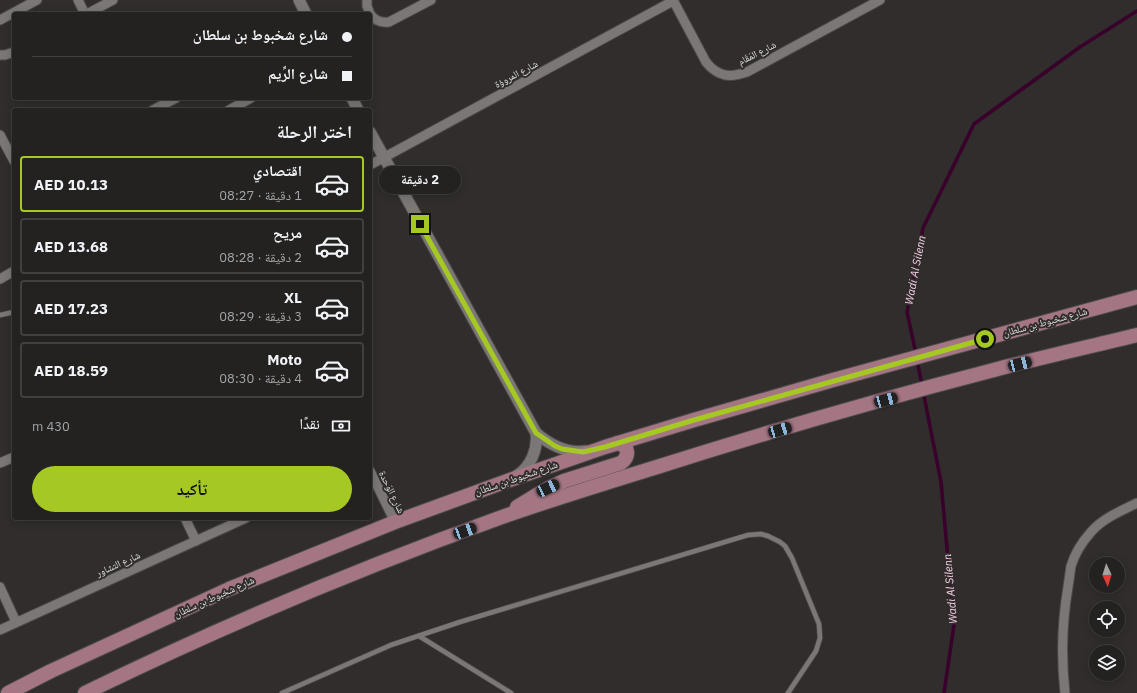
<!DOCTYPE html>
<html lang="ar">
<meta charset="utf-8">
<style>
:root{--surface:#242221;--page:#2c2a2a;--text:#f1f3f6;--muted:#a3a4a5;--line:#413f3f;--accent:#a5c822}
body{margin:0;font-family:"IBM Plex Sans","Noto Naskh Arabic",sans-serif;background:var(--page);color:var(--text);direction:rtl;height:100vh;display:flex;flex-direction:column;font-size:15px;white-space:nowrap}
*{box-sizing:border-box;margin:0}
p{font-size:13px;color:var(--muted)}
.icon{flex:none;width:22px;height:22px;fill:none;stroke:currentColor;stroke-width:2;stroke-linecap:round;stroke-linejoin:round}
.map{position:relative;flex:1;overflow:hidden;direction:ltr}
.panel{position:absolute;left:12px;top:108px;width:360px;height:412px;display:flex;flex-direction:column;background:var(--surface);border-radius:4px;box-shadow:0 2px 10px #0003,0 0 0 1px var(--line);direction:rtl}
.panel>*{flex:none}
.banner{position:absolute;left:12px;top:12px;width:360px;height:88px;border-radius:4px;box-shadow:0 2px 10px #0003,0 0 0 1px var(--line);direction:rtl;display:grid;align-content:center;height:88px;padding:0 20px;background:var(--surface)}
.needle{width:26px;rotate:176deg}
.controls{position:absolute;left:1089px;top:557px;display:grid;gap:8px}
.controls a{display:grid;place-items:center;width:36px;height:36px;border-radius:50%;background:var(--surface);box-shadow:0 2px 10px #0003,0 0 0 1px var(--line);font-size:20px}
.end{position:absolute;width:18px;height:18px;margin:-9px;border:5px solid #a5c822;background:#111;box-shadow:0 0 0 2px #111}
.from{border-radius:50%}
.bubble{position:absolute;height:28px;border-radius:14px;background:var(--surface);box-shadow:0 2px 10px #0003,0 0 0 1px var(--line);font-size:13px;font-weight:700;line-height:28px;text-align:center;direction:rtl}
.car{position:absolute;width:12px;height:24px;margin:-12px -6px;border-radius:5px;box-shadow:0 0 3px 1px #0007;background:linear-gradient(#222 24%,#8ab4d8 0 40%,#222 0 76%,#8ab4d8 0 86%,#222 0)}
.banner b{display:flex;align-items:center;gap:14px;height:38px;font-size:15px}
.banner b+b{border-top:1px solid var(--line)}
.banner i{width:10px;height:10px;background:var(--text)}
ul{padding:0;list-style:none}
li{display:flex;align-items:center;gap:12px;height:56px;margin:0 8px 6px;padding:0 12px;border:2px solid var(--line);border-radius:4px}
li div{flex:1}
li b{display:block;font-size:15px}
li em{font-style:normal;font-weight:700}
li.selected{border-color:var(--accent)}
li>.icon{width:36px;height:36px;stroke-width:1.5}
h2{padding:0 20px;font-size:18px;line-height:48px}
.pay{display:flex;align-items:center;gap:10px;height:44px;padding:0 20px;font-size:15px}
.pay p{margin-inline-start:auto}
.cta{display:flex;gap:8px;margin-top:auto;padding:8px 20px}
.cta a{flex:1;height:46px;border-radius:24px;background:var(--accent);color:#111;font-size:16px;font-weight:700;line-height:46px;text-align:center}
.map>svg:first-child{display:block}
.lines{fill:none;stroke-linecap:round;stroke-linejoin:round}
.stream{stroke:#38002b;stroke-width:3.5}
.service-casing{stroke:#4c4a4a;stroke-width:6}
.minor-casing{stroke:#4c4a4a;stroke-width:11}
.tertiary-casing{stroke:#4c4a4a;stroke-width:13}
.primary-casing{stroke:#4c4a4a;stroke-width:16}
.service{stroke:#7c7777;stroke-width:4.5}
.minor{stroke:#7c7777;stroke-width:9}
.tertiary{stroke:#7c7777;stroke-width:11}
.primary{stroke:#a47684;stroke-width:14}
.route{stroke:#a5c822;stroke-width:5}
.labels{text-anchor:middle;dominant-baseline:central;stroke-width:4;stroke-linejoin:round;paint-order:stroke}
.street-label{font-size:10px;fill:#e1dfdf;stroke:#302d2c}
.water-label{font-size:11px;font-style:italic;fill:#fad3eb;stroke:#302d2c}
</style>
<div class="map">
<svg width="1137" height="693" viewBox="0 0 1137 693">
<rect width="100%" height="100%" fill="#302d2c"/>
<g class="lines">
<g class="stream">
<path d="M916,354L907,312L923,228L974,124L1080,47L1137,11"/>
<path d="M917,360L922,385"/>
<path d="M923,391L941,482L954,625L944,693"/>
</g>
<defs>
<g id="service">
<path d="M0,315L14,312"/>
<path d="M419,636L511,693"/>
<path d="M282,693L391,645L460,622L748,535L761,534L768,536L780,542L785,546L792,558L819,624L820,638L816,651L788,693"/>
</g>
<g id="minor">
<path d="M78,0L85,14"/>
<path d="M367,0V6L370,14"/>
<path d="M673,0L706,62C718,77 730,78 747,72L880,0"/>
<path d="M87,14L113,0"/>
<path d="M370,14C375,21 381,23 389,22L431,0"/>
<path d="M0,20L37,0"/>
<path d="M0,55H5L14,52"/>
<path d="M153,110L176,98"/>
<path d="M229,110L251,98"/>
<path d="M0,135L14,161"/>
<path d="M370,165L673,1"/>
<path d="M0,279L14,271"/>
<path d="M0,463L14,457"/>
<path d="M370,471L395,522"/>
<path d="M185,518L196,541"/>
<path d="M0,587L16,622"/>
<path d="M0,630L246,518"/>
<path d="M1065,693C1061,657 1062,622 1068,587C1069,580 1070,573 1071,566C1075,553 1082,542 1091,532C1103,518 1121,511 1137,503"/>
</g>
<g id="tertiary">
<path d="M299,0L306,14"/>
<path d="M352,98L358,110"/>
<path d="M370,132L536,433C538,449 531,467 516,476"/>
<path d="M536,433C549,444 567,454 586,451"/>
</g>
<g id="primary">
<path d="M517,507L548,488L564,481L621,463C630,456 629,446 618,443"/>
<path d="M8,693L51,671L229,589L395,522L507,481L605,447L694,420L833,380L1137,297"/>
<path d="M85,693C220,627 360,568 502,517C553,499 605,483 657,467C767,432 878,400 990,371C1039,358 1088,347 1137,335"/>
</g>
</defs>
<use href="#service" class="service-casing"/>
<use href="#minor" class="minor-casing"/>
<use href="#tertiary" class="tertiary-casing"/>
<use href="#primary" class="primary-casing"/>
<use href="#service" class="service"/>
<use href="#minor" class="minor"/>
<use href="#tertiary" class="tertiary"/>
<use href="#primary" class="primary"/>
</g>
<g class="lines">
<path class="route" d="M420,224L536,433L555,446L562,449L583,452L605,447L694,420L985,339"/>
</g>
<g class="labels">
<g class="street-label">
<text transform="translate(757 53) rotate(-27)">شارع المَقَام</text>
<text transform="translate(516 74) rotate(-28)">شارع المروؤة</text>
<text transform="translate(1045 322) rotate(-15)">شارع شخبوط بن سلطان</text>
<text transform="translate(516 478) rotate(-19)">شارع شخبوط بن سلطان</text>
<text transform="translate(392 492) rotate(64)">شارع الوَحدة</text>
<text transform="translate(118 564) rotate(-24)">شارع التشاور</text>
<text transform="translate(214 597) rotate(-24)">شارع شخبوط بن سلطان</text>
</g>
<g class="water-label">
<text transform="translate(915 270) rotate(-79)">Wadi Al Silenn</text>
<text transform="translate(950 589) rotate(-95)">Wadi Al Silenn</text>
</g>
</g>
</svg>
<div class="controls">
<a><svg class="needle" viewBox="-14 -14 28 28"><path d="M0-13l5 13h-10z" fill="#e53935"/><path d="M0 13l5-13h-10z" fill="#a3a4a5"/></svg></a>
<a><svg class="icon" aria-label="locate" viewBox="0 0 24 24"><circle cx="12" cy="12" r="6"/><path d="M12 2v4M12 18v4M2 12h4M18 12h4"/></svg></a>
<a><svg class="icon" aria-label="layers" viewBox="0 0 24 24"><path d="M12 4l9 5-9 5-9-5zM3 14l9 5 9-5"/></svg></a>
</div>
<i class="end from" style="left:985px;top:339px"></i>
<i class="end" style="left:420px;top:224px"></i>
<div class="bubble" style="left:379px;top:166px;width:82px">2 دقيقة</div>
<i class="car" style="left:1020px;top:364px;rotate:76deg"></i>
<i class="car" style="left:886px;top:400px;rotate:75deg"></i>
<i class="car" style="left:780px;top:430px;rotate:74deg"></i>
<i class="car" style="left:548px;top:488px;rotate:65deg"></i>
<i class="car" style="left:465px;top:531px;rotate:70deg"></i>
<div class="banner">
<b><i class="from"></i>شارع شخبوط بن سلطان</b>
<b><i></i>شارع الرِّيم</b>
</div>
<section class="panel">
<h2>اختر الرحلة</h2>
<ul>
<li class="selected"><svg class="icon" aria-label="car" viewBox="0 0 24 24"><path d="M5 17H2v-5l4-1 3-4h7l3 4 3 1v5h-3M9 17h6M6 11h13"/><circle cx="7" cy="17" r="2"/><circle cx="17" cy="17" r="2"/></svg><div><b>اقتصادي</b><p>1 دقيقة · 08:27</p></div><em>AED 10.13</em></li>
<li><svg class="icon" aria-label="car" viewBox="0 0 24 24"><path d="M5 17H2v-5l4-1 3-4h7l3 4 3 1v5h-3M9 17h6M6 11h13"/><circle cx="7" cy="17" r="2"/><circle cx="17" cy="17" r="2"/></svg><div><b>مريح</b><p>2 دقيقة · 08:28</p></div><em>AED 13.68</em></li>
<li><svg class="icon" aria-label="car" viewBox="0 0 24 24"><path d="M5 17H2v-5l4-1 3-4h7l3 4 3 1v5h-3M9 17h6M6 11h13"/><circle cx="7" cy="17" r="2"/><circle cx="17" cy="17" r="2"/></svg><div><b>XL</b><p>3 دقيقة · 08:29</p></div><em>AED 17.23</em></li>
<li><svg class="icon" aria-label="car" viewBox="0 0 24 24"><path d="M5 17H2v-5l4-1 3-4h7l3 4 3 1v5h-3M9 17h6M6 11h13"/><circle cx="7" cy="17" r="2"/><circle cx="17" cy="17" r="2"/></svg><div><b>Moto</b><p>4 دقيقة · 08:30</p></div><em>AED 18.59</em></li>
</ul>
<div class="pay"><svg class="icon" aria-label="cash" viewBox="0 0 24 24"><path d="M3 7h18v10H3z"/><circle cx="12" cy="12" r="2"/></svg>نقدًا<p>430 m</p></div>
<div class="cta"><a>تأكيد</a></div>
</section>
</div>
